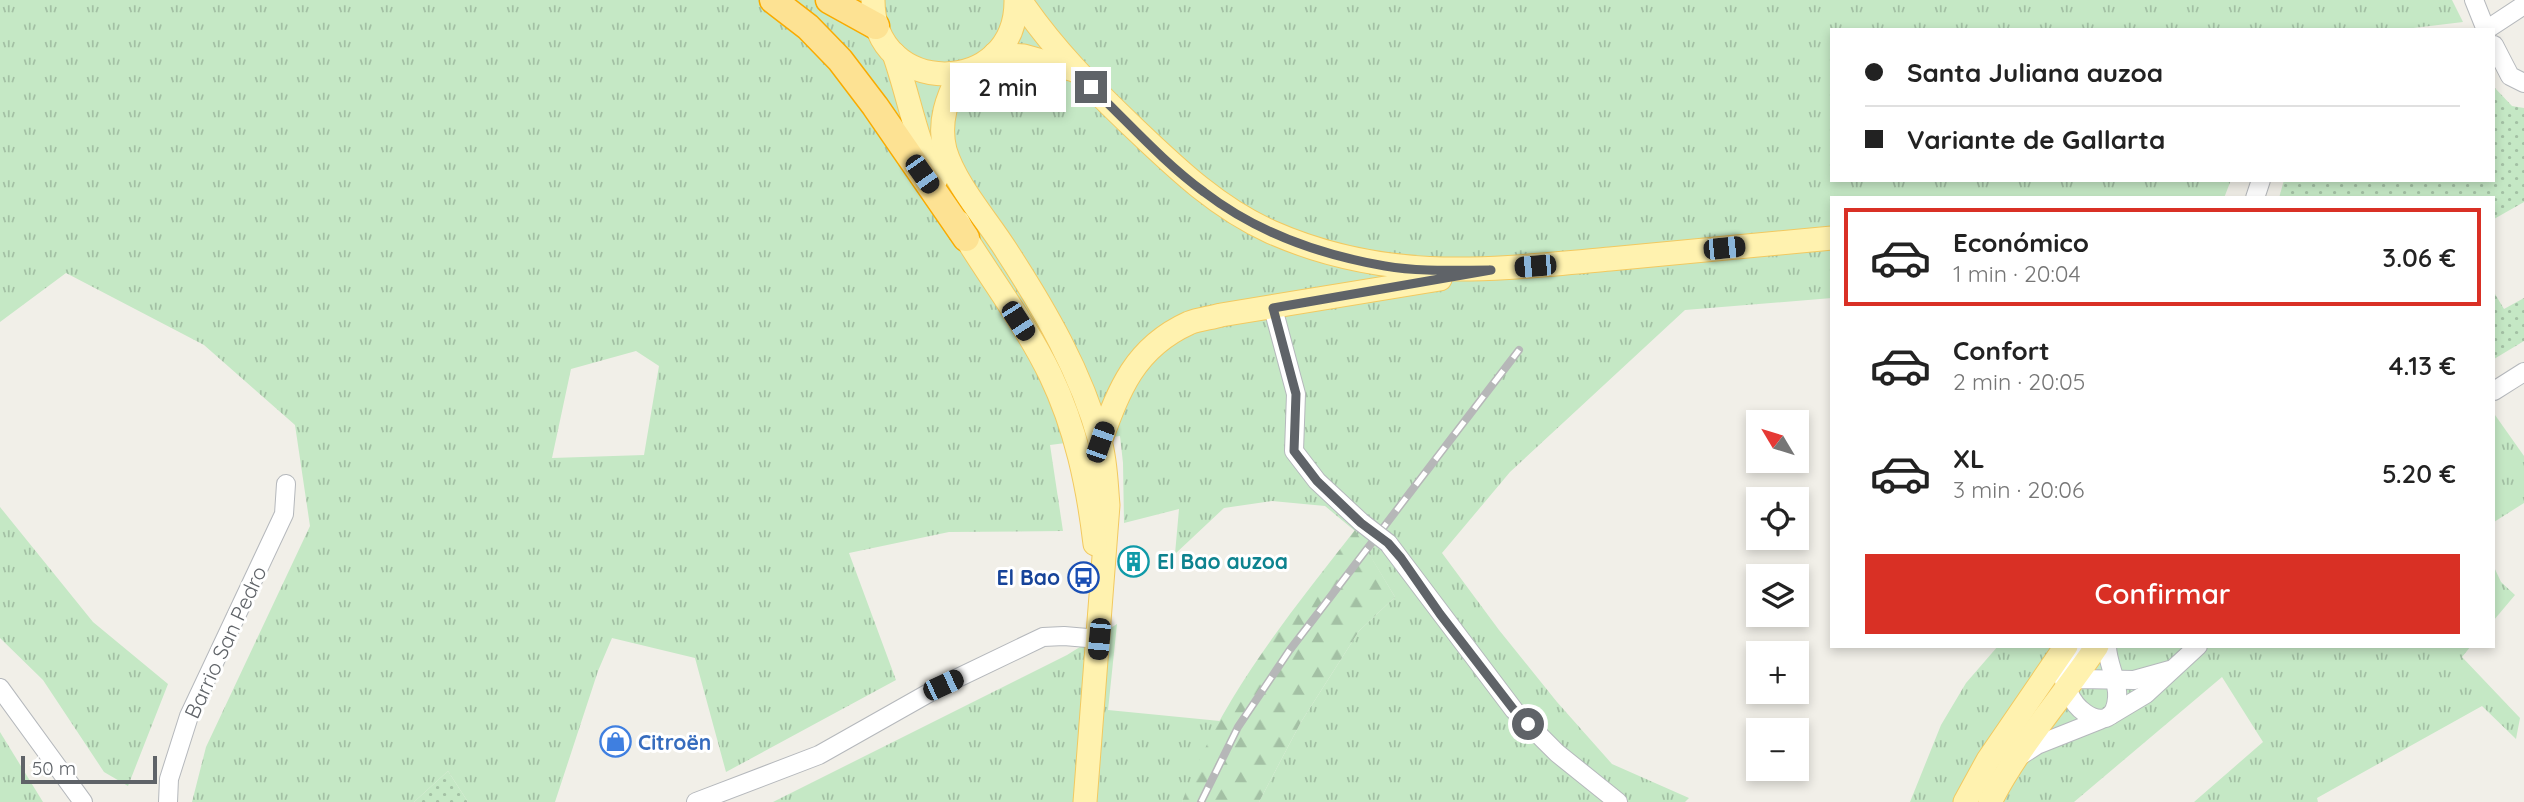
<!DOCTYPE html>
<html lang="es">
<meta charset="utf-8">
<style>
:root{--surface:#fff;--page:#f2f2f2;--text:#222;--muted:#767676;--line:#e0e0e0;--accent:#d93025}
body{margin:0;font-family:Quicksand,sans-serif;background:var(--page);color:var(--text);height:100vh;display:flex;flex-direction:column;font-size:26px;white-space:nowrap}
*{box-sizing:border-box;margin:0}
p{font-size:23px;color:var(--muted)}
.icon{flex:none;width:38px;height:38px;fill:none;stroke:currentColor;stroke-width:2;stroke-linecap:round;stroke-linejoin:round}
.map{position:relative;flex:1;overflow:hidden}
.details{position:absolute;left:1830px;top:196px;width:665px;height:452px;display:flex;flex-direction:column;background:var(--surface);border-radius:0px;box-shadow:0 4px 10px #0003}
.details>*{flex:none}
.top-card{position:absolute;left:1830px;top:28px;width:665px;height:154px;border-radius:0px;box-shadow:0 4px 10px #0003;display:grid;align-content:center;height:154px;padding:0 35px;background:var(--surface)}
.needle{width:46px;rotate:308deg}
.fabs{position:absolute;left:1746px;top:410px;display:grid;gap:14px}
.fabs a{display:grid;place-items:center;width:63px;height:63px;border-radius:0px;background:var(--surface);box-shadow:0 4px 10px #0003;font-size:35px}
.scale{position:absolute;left:21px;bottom:18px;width:136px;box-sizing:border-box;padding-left:7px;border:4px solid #5f6368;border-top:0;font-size:19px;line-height:24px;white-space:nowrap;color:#5f6368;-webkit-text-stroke:5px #fff;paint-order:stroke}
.end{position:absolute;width:32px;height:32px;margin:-16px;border:9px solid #5f6368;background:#fff;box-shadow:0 0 0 4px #fff}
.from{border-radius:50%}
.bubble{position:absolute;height:49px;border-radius:0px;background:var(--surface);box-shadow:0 4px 10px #0003;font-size:23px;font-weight:600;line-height:49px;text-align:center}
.car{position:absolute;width:21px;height:42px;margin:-21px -10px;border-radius:9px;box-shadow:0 0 5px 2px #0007;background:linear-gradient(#222 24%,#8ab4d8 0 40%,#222 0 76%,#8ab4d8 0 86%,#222 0)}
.top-card b{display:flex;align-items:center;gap:24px;height:66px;font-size:26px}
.top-card b+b{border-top:2px solid var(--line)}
.top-card i{width:18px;height:18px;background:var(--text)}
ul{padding:12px 0 0;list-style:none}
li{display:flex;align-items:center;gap:21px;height:98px;margin:0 14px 10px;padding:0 21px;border:4px solid transparent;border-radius:0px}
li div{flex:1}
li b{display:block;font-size:26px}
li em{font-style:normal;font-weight:600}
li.active{border-color:var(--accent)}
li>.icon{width:63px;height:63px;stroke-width:1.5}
.cta{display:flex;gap:14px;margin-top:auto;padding:14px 35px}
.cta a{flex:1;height:80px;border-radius:0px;background:var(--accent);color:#fff;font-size:28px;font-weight:600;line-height:80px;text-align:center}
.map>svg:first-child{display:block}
.grass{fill:url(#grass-tufts);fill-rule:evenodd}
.forest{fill:url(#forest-firs)}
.park{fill:url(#park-dots)}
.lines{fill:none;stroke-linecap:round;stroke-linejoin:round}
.minor-casing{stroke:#b5b8bc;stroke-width:20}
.major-casing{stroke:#f2c960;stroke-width:25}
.highway-casing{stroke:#f9ab00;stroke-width:29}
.minor{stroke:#fff;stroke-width:18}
.major{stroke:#fff2af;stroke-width:23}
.highway{stroke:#fde293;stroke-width:26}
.rail-casing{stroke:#b6b7b8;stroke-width:8}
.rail{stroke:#fff;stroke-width:5;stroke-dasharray:16;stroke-linecap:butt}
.minor-bridge-casing{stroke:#b5b8bc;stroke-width:20;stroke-linecap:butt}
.minor-bridge{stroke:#fff;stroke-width:18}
.route{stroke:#5f6368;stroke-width:9}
.labels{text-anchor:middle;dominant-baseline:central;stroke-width:6;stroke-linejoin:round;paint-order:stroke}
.culture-label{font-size:21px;font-weight:bold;fill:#0d838f;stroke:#fff;text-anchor:start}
.transit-label{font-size:21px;font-weight:bold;fill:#164399;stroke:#fff;text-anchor:end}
.street-label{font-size:21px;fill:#5f6368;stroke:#fff}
.shop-label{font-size:21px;font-weight:bold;fill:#366cbe;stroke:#fff;text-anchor:start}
</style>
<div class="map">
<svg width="2524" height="802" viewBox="0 0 2524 802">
<defs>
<pattern id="grass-tufts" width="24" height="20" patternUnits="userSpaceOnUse" patternTransform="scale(1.75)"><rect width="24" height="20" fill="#c5e8c5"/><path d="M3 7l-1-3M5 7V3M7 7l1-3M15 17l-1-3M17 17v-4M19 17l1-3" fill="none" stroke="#a3c0a4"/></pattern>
<pattern id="forest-firs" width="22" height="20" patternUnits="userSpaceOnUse" patternTransform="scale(1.75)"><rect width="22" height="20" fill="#c5e8c5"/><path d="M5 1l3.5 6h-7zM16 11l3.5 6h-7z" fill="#a3c0a4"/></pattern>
<pattern id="park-dots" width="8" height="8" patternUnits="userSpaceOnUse" patternTransform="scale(1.75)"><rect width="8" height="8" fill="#c5e8c5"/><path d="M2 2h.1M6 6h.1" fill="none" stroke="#a3c0a4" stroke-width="1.8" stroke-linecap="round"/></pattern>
</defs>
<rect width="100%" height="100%" fill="#f1efe8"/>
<g class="grass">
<path d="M0,0H2452L2463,22L2397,30H1832V180H2231L2224,198H1832V298L1685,310L1510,472L1442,553L1499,630L1557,702L1612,764L1689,798L1685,802H1259L1301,722L1359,631L1395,597L1355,531L1325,506L1272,501L1224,508L1175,554L1179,509L1124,523L1123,463L1120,436L1050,445L1063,531L949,532L849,553L896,680L726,772L695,658L612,638L598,671L555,802H468L448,771L414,802H192L206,747L310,526L295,425L204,345L66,273L0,322ZM636,351L659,366L644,455L552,458L571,369Z"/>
<path d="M2495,415L2524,456V503L2494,522Z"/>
<path d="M0,507L93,622L168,684L128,786L104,772L43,680L0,638Z"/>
<path d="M2494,567L2501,582L2515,595L2494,620Z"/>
<path d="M1117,624L1108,710L1220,721L1182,802H773L1067,655Z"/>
<path d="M1998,646H2471L2462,657L2520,718L2516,739L2482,706L2317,798L2318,802H2194L2263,742L2222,677L2074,802H1910L1941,725L1966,683Z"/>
<path d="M0,732L43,802H0Z"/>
</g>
<path class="forest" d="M1355,530L1395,597L1359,631L1301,722L1259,802H1182C1220,698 1288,616 1355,530Z"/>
<g class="park">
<path d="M2494,87L2512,106L2524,108V202L2494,219V198H2279L2284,180H2494Z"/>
<path d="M2495,294L2504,309L2524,298V341L2494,359Z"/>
<path d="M448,771L468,802H414Z"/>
</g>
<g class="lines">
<defs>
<g id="minor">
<path d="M2474,0L2486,30"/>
<path d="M2486,30L2524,5"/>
<path d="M2494,45L2510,76L2524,83"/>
<path d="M2255,198L2261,180"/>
<path d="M1273,308L1296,394L1294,451L1317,481L1361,522"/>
<path d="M2494,391L2524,372"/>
<path d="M1388,543L1514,710L1557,753L1618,802"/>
<path d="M2080,646C2076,651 2070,658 2068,664C2053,703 2113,745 2117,698C2119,683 2107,663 2107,646"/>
<path d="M2064,681L2080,679L2134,680L2170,670"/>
<path d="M0,688L83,802"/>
<path d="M2111,715L2146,694L2198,646"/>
<path d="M2020,756L2037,745L2100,720"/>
<path d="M168,802L169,779L189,716L284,514L286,484"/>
<path d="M696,802L819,755L943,685L1043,637L1064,636L1099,639"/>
</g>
<g id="major">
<path d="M873,0C873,99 1017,98 1016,0"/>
<path d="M1020,0C1053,49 1094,90 1136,130C1178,170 1218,208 1271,232C1386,283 1489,270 1610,259C1684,252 1758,245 1832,238"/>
<path d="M894,54C909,96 915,139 936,179"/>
<path d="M995,54L1024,56L1074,70"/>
<path d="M960,73C947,98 938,122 945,150C955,184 987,220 1006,250C1045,310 1081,372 1100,441C1106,462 1106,484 1108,505L1085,802"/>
<path d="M958,222L966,238C994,283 1027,327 1050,374C1076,428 1088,485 1095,544"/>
<path d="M1100,442C1119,390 1134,348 1189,323C1199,319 1211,318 1221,315L1440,279"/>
<path d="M1965,802L1988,760L2066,646"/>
<path d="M1990,802C2019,745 2062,698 2097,646"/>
</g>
<g id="highway">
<path d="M773,0L808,27L840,60L875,106L966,238"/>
<path d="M829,0L876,26"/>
</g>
</defs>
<use href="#minor" class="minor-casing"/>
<use href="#major" class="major-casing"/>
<use href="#highway" class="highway-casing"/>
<use href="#minor" class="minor"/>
<use href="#major" class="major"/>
<use href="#highway" class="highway"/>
<defs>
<path id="rail" d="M1201,802L1238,727L1289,651L1519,350"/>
</defs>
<use href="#rail" class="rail-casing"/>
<use href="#rail" class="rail"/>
<defs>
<path id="minor-bridge" d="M1361,522L1388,543"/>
</defs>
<use href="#minor-bridge" class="minor-bridge-casing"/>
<use href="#minor-bridge" class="minor-bridge"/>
</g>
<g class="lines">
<path class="route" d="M1091,87C1128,122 1163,162 1204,192C1256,232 1321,255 1385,266C1420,272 1456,270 1491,270L1273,308L1296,394L1294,451L1317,481L1361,523L1388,543L1401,558L1440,614L1514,710L1528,724"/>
</g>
<defs>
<symbol id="building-ring" viewBox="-11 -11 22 22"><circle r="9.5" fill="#fff" stroke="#0f9aa8" stroke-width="1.5"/><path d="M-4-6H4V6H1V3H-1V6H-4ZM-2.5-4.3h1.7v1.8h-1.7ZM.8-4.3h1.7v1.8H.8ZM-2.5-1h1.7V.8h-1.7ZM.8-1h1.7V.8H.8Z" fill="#0f9aa8"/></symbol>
<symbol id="bus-ring" viewBox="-11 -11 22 22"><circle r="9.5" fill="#fff" stroke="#1a4fb4" stroke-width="1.5"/><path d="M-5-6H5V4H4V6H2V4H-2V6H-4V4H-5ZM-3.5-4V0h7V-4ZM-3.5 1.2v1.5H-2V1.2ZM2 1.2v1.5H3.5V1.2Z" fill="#1a4fb4"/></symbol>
<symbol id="shop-ring" viewBox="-11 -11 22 22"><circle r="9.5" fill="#fff" stroke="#3f7fe0" stroke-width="1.5"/><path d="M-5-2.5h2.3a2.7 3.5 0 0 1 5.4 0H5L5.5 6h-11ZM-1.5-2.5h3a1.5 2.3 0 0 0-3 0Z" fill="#3f7fe0"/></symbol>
</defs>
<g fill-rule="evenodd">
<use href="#building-ring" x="1116" y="544" width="35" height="35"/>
<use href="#bus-ring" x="1066" y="560" width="35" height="35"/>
<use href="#shop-ring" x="598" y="724" width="35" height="35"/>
</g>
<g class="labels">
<g class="culture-label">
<text x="1157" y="561">El Bao auzoa</text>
</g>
<g class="transit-label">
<text x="1060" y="577">El Bao</text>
</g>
<g class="street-label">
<text transform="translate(225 642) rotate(-65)">Barrio San Pedro</text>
</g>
<g class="shop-label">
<text x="638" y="742">Citroën</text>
</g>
</g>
</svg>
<div class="fabs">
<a><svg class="needle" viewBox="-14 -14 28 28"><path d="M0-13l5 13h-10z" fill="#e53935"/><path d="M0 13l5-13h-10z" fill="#767676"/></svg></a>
<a><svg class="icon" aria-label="locate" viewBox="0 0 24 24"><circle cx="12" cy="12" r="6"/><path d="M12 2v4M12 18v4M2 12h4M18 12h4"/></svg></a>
<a><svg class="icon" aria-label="layers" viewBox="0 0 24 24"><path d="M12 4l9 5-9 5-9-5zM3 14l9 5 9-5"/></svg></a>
<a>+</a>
<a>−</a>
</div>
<div class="scale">50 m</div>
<i class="end from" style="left:1528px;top:724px"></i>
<i class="end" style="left:1091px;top:87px"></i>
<div class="bubble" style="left:950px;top:63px;width:116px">2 min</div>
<i class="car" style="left:922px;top:174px;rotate:145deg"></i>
<i class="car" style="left:1724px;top:248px;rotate:84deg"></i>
<i class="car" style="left:1535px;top:266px;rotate:265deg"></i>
<i class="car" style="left:1018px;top:321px;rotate:147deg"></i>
<i class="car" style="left:1100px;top:442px;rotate:19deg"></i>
<i class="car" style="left:1099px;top:639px;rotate:185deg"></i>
<i class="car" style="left:943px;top:685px;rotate:65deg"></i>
<div class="top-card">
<b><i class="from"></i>Santa Juliana auzoa</b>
<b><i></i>Variante de Gallarta</b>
</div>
<section class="details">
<ul>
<li class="active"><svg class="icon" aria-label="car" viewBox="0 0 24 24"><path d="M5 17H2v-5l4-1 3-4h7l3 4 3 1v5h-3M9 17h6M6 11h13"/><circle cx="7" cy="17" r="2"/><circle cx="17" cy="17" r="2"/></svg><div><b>Económico</b><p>1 min · 20:04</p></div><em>3.06 €</em></li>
<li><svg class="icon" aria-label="car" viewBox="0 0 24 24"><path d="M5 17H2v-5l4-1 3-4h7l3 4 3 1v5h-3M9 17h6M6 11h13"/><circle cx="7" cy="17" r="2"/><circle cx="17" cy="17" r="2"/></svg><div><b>Confort</b><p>2 min · 20:05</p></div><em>4.13 €</em></li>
<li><svg class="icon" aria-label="car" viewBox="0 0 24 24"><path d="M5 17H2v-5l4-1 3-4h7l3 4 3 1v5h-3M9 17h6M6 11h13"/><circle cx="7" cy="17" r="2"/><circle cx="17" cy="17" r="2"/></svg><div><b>XL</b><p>3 min · 20:06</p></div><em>5.20 €</em></li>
</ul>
<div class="cta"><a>Confirmar</a></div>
</section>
</div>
